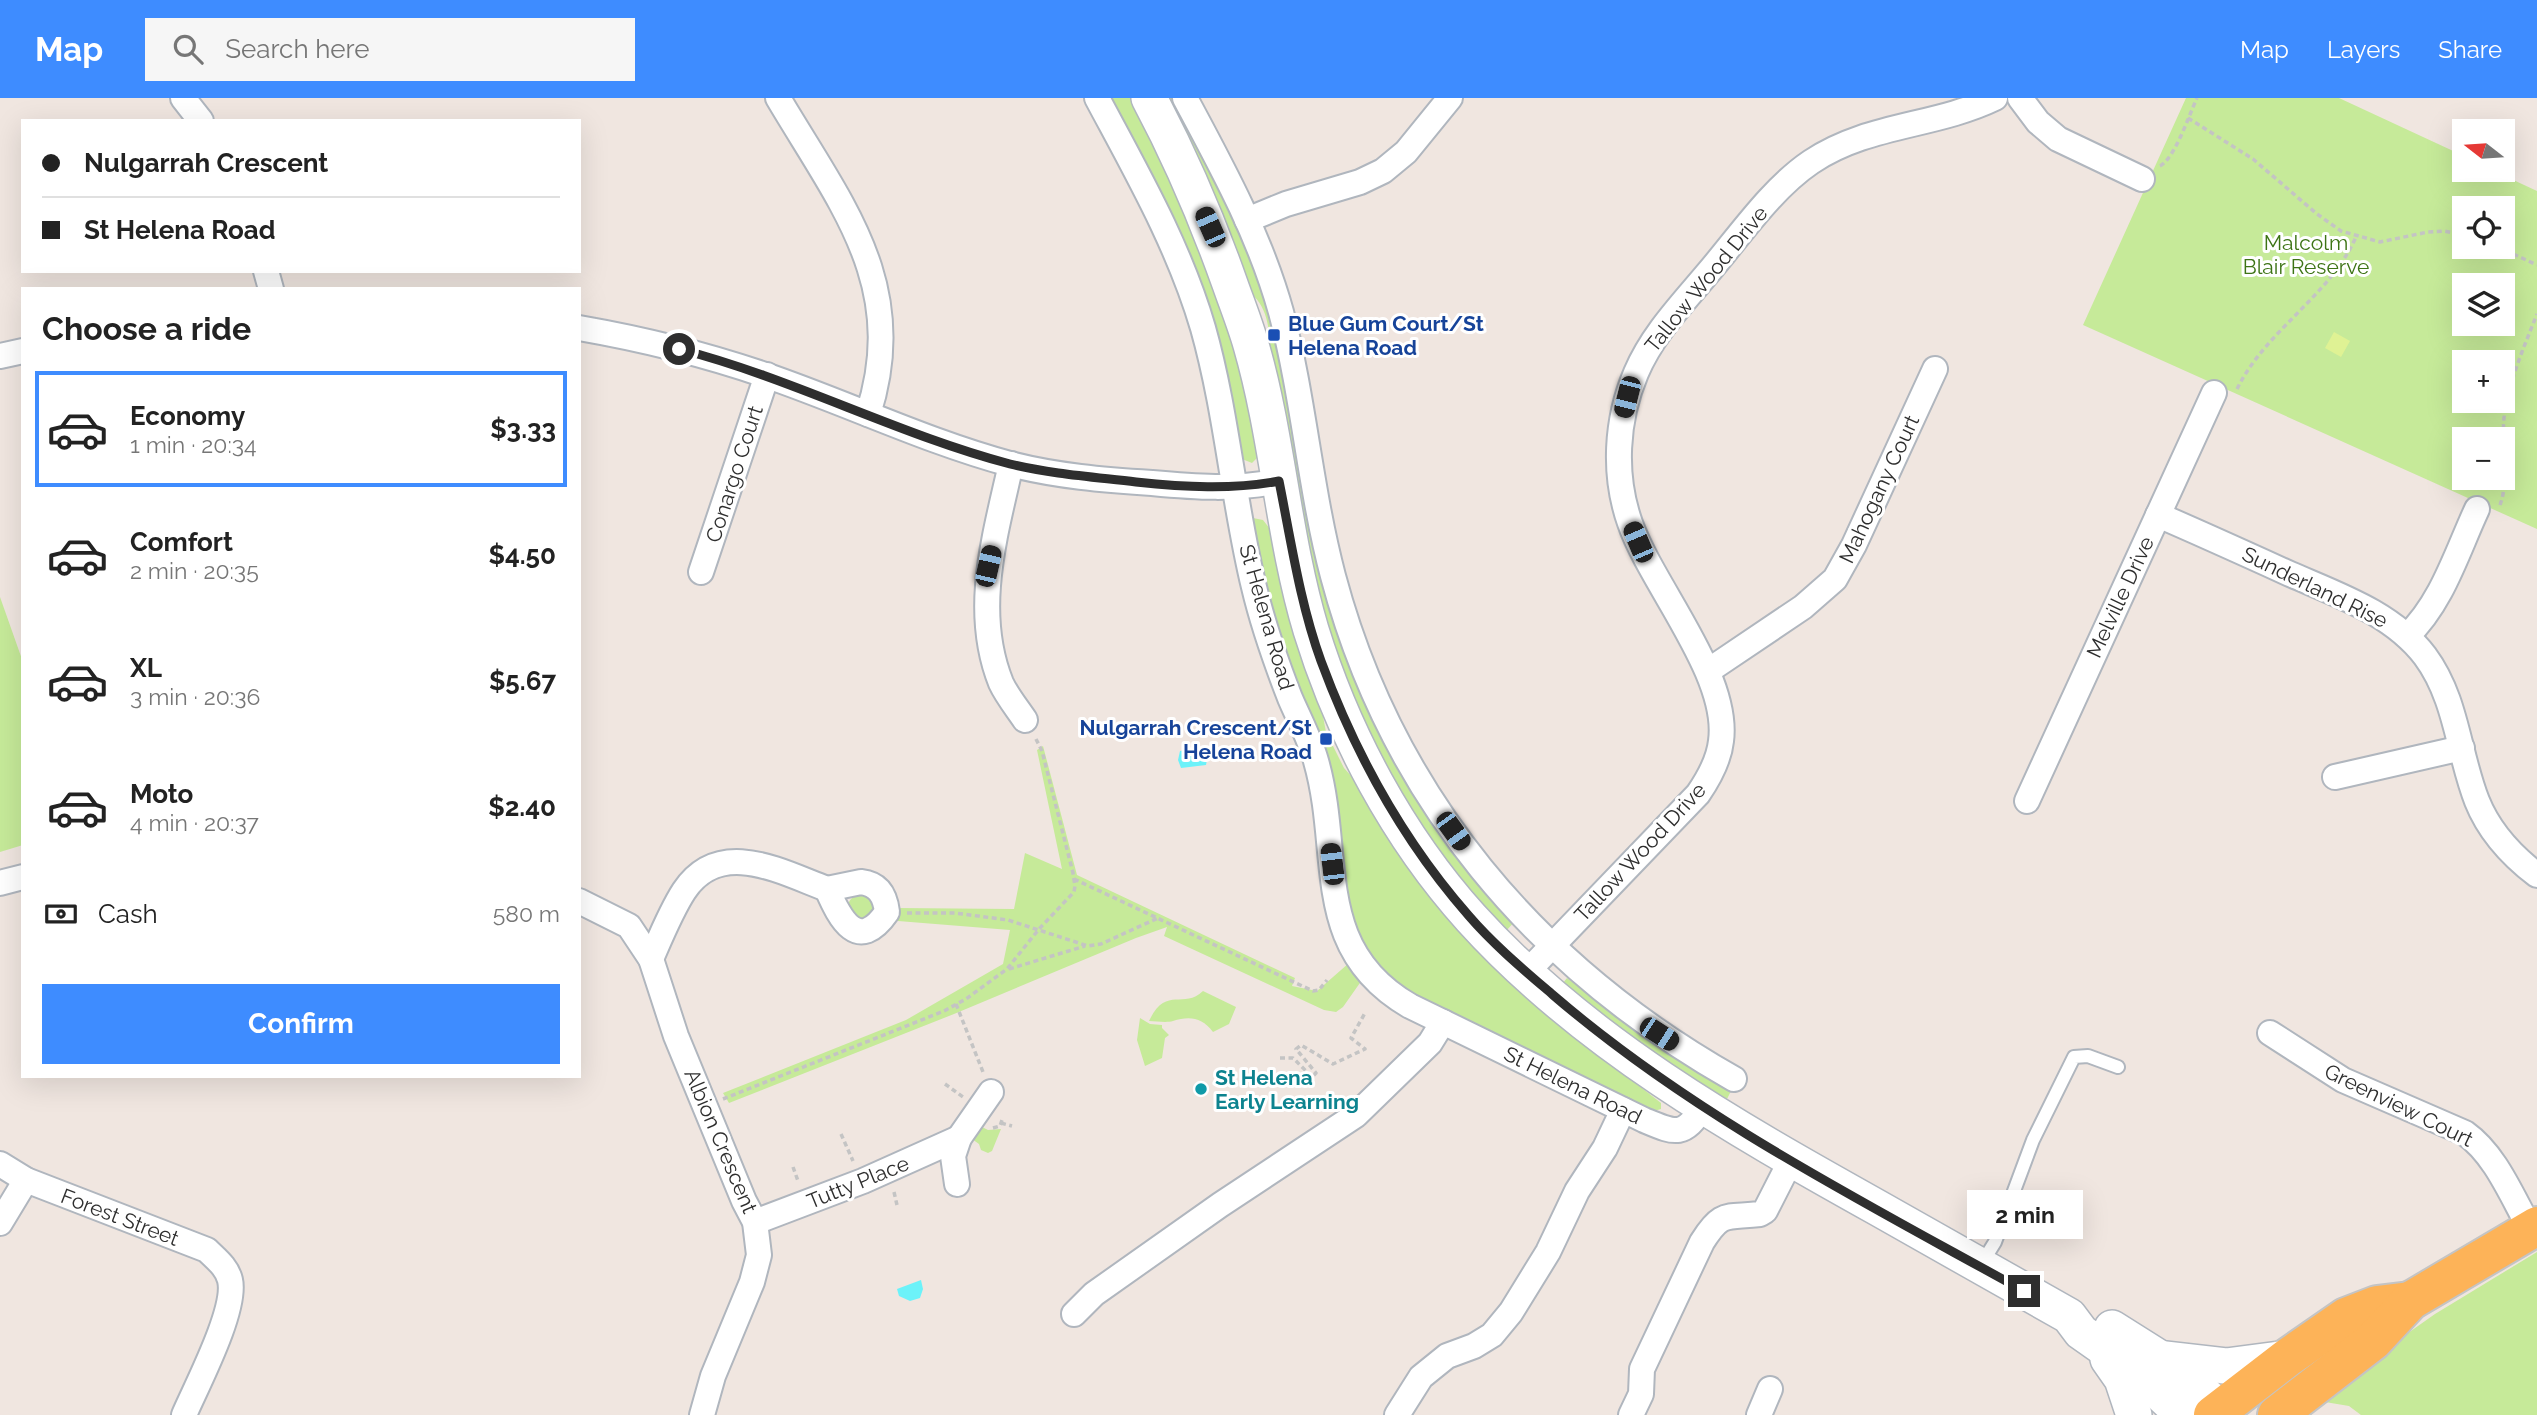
<!DOCTYPE html>
<meta charset="utf-8">
<style>
:root{--surface:#fff;--page:#f6f6f6;--text:#222;--muted:#767676;--line:#e0e0e0;--accent:#3e8cff}
body{margin:0;font-family:Raleway,sans-serif;background:var(--page);color:var(--text);height:100vh;display:flex;flex-direction:column;font-size:26px;white-space:nowrap}
*{box-sizing:border-box;margin:0}
p{font-size:23px;color:var(--muted)}
.icon{flex:none;width:38px;height:38px;fill:none;stroke:currentColor;stroke-width:2;stroke-linecap:round;stroke-linejoin:round}
.map{position:relative;flex:1;overflow:hidden}
.panel{position:absolute;left:21px;top:189px;width:560px;height:791px;display:flex;flex-direction:column;background:var(--surface);border-radius:0px;box-shadow:0 7px 28px #0002}
.panel>*{flex:none}
.guide{position:absolute;left:21px;top:21px;width:560px;height:154px;border-radius:0px;box-shadow:0 7px 28px #0002;display:grid;align-content:center;height:154px;padding:0 21px;background:var(--surface)}
.needle{width:46px;rotate:287deg}
.controls{position:absolute;left:2452px;top:21px;display:grid;gap:14px}
.controls a{display:grid;place-items:center;width:63px;height:63px;border-radius:0px;background:var(--surface);box-shadow:0 7px 28px #0002;font-size:35px}
.end{position:absolute;width:32px;height:32px;margin:-16px;border:9px solid #2e2e2e;background:#fff;box-shadow:0 0 0 4px #fff}
.from{border-radius:50%}
.bubble{position:absolute;height:49px;border-radius:0px;background:var(--surface);box-shadow:0 7px 28px #0002;font-size:23px;font-weight:700;line-height:49px;text-align:center}
.car{position:absolute;width:21px;height:42px;margin:-21px -10px;border-radius:9px;box-shadow:0 0 5px 2px #0007;background:linear-gradient(#222 24%,#8ab4d8 0 40%,#222 0 76%,#8ab4d8 0 86%,#222 0)}
.guide b{display:flex;align-items:center;gap:24px;height:66px;font-size:26px}
.guide b+b{border-top:2px solid var(--line)}
.guide i{width:18px;height:18px;background:var(--text)}
ul{padding:0;list-style:none}
li{display:flex;align-items:center;gap:21px;height:116px;margin:0 14px 10px;padding:0 7px;border:4px solid transparent;border-radius:0px}
li div{flex:1}
li b{display:block;font-size:26px}
li em{font-style:normal;font-weight:700}
li.current{border-color:var(--accent)}
li>.icon{width:63px;height:63px;stroke-width:1.5}
h2{padding:0 21px;font-size:32px;line-height:84px}
.pay{display:flex;align-items:center;gap:18px;height:77px;padding:0 21px;font-size:26px}
.pay p{margin-inline-start:auto}
.primary-button{display:flex;gap:14px;margin-top:auto;padding:14px 21px}
.primary-button a{flex:1;height:80px;border-radius:0px;background:var(--accent);color:#fff;font-size:28px;font-weight:700;line-height:80px;text-align:center}
header{display:flex;align-items:center;gap:42px;box-sizing:border-box;height:98px;padding:0 35px;background:var(--accent);color:#fff}
header strong{font-size:33px}
nav{display:flex;gap:38px;margin-inline-start:auto;font-size:24px}
.search{width:490px;height:63px;background:var(--page);display:flex;align-items:center;gap:18px;box-sizing:border-box;padding:0 24px;border-radius:0px;color:var(--muted);font-size:26px}
.map>svg:first-child{display:block}
.green{fill:#c6ea99;fill-rule:evenodd}
.pitch{fill:#dff294}
.water{fill:#6cf2f9}
.lines{fill:none;stroke-linecap:round;stroke-linejoin:round}
.lane-casing{stroke:#b0b6be;stroke-width:16}
.street-casing{stroke:#b0b6be;stroke-width:28}
.secondary-casing{stroke:#b0b6be;stroke-width:38}
.primary-casing{stroke:#c4c4c4;stroke-width:42}
.path{stroke:#c4c4c4;stroke-width:3.5;stroke-dasharray:5 3.5;stroke-linecap:butt}
.lane{stroke:#fff;stroke-width:12}
.street{stroke:#fff;stroke-width:24}
.secondary{stroke:#fff;stroke-width:35}
.primary{stroke:#fdb358;stroke-width:38}
.route{stroke:#2e2e2e;stroke-width:9}
.transit-dot{fill:#1a4fb4;stroke:#fff;stroke-width:2.5}
.culture-dot{fill:#0f9aa8;stroke:#fff;stroke-width:2.5}
.labels{text-anchor:middle;dominant-baseline:central;stroke-width:6;stroke-linejoin:round;paint-order:stroke}
.park-label{font-size:21px;fill:#3d7415;stroke:#fff}
.street-label{font-size:21px;fill:#2e2e2e;stroke:#fff}
.transit-label{font-size:21px;font-weight:bold;fill:#164399;stroke:#fff;text-anchor:start}
.culture-label{font-size:21px;font-weight:bold;fill:#0d838f;stroke:#fff;text-anchor:start}
</style>
<header>
<strong>Map</strong>
<div class="search"><svg class="icon" aria-label="search" viewBox="0 0 24 24"><circle cx="10" cy="10" r="6"/><path d="M15 15l6 6"/></svg>Search here</div>
<nav><a>Map</a><a>Layers</a><a>Share</a></nav>
</header>
<div class="map">
<svg width="2537" height="1317" viewBox="0 0 2537 1317">
<rect width="100%" height="100%" fill="#f0e6e0"/>
<g class="green">
<path d="M1107,0H1136C1191,114 1240,234 1258,359L1252,365L1242,361Z"/>
<path d="M1163,0H1176L1226,96L1269,207L1333,512L1515,823L1507,832L1465,791L1397,694L1339,568L1312,476L1270,269C1271,245 1271,207 1248,194Z"/>
<path d="M2186,0H2339L2464,58V72H2492L2537,93V431L2083,227ZM2464,110H2502V149H2464ZM2464,187H2502V226H2464ZM2464,264H2502V303H2464ZM2464,341H2502V380H2464Z"/>
<path d="M1253,420L1263,422L1274,436L1319,597L1326,634L1344,670L1601,958L1661,1005V1011L1651,1014L1397,890L1356,842L1250,423Z"/>
<path d="M0,499L23,564V747L0,754Z"/>
<path d="M1043,648L1077,777L1295,880L1292,888L1317,893L1349,865L1362,882L1343,909L1336,914L1324,912L1164,838L1167,829L1136,840L954,916L729,1005L723,995L906,922L1003,866L1010,832L898,823V810L1014,811L1025,755L1062,771L1037,652Z"/>
<path d="M861,796L872,797L880,809L863,824L848,809C849,800 853,799 861,796Z"/>
<path d="M1567,880L1655,945L1732,991L1727,1001L1646,952L1563,885Z"/>
<path d="M1203,893L1236,909L1229,926L1213,934C1202,919 1189,918 1173,923C1166,925 1156,923 1149,923C1166,887 1183,912 1203,893Z"/>
<path d="M1140,920L1150,926L1162,927V930L1169,937L1165,940L1162,960L1145,968L1137,942Z"/>
<path d="M980,1028L988,1032L1001,1031L992,1053L988,1055L981,1052L979,1046L972,1041Z"/>
<path d="M2537,1154V1317H2361L2349,1308L2313,1302L2435,1216Z"/>
</g>
<path class="pitch" d="M2334,234L2350,243L2341,259L2325,250Z"/>
<g class="water">
<path d="M1204,649L1208,657L1206,667L1181,670L1178,662L1180,653Z"/>
<path d="M921,1182L923,1191L920,1200L910,1203L899,1198L897,1191Z"/>
</g>
<g class="lines">
<defs>
<path id="lane" d="M1982,1165L1995,1144L2033,1042L2074,959L2088,958L2118,969"/>
<g id="street">
<path d="M183,0L201,23"/>
<path d="M778,0C840,105 910,187 868,316"/>
<path d="M1097,0C1137,75 1179,148 1203,230C1227,315 1233,403 1254,489C1263,527 1276,564 1290,600C1299,621 1310,641 1316,663C1343,757 1310,850 1410,908L1644,1022C1675,1035 1683,1040 1703,1009"/>
<path d="M1185,0C1222,69 1260,138 1281,214C1304,301 1310,391 1333,478C1392,700 1536,869 1734,981"/>
<path d="M2020,0L2038,24L2058,41L2142,81"/>
<path d="M1247,122L1286,106L1360,84L1383,73L1406,54L1450,0"/>
<path d="M266,173L271,191"/>
<path d="M579,230C642,241 704,256 765,277C847,305 925,343 1010,366C1056,378 1104,382 1152,385C1194,389 1237,392 1279,383"/>
<path d="M0,258L23,253"/>
<path d="M1011,366C995,438 972,513 1001,585C1007,598 1017,610 1025,622"/>
<path d="M2158,417C2202,436 2246,456 2290,476C2338,497 2392,515 2425,558C2457,601 2458,655 2477,703C2489,733 2512,758 2537,777"/>
<path d="M701,474L767,277"/>
<path d="M2407,538C2442,505 2457,454 2477,411"/>
<path d="M1708,573L1803,509L1835,481L1854,447L1935,271"/>
<path d="M2335,679L2462,650"/>
<path d="M2027,703L2214,295"/>
<path d="M861,784C878,786 885,797 887,814C858,856 840,821 827,791Z"/>
<path d="M0,785L23,779"/>
<path d="M579,803L629,828L651,861L676,938L744,1103L755,1124L759,1157L752,1184L713,1278L702,1317"/>
<path d="M651,861C661,838 671,813 684,793C720,739 781,774 827,791"/>
<path d="M1527,874L1698,696C1709,680 1719,662 1721,643C1730,577 1652,488 1630,425C1613,377 1616,322 1636,275C1652,237 1681,207 1707,176C1738,140 1771,91 1811,64C1867,26 1935,29 1995,0"/>
<path d="M2270,935L2343,982L2465,1035C2496,1057 2512,1099 2531,1132"/>
<path d="M0,1066L26,1082L207,1152C216,1161 227,1169 230,1182C237,1211 197,1287 184,1317"/>
<path d="M957,1086L953,1058L959,1040L991,994"/>
<path d="M755,1124L863,1083L959,1040"/>
<path d="M0,1125L26,1082"/>
<path d="M1074,1216L1094,1196L1220,1107L1356,1017L1430,945L1443,924"/>
<path d="M1397,1317L1421,1279L1447,1258L1474,1248L1492,1237L1511,1214L1548,1154L1577,1093L1605,1050L1623,1012"/>
<path d="M1631,1317L1641,1296L1642,1271L1702,1144C1722,1112 1726,1120 1760,1116L1765,1113L1791,1062"/>
<path d="M1759,1317L1770,1291"/>
</g>
<g id="secondary">
<path d="M1149,0C1181,60 1207,121 1230,186C1237,206 1245,226 1251,247C1278,340 1283,439 1311,532C1343,636 1398,739 1471,820C1584,945 1733,1029 1878,1110C1942,1146 2005,1182 2069,1218L2081,1234L2135,1272L2183,1317"/>
<path d="M2112,1230L2185,1276L2219,1311"/>
<path d="M2108,1261L2122,1281L2134,1317"/>
<path d="M2165,1261L2226,1268L2287,1260"/>
</g>
<g id="primary">
<path d="M2213,1317L2287,1260L2346,1219L2377,1207L2410,1203"/>
<path d="M2277,1317L2373,1243L2410,1203L2537,1128"/>
</g>
</defs>
<use href="#lane" class="lane-casing"/>
<use href="#street" class="street-casing"/>
<use href="#secondary" class="secondary-casing"/>
<use href="#primary" class="primary-casing"/>
<g class="path">
<path d="M2188,20L2253,61L2317,116L2341,133L2380,144L2428,134L2444,133L2464,137"/>
<path d="M2160,68C2175,60 2189,17 2197,0"/>
<path d="M2498,149L2537,167"/>
<path d="M2237,291C2266,232 2329,199 2356,139"/>
<path d="M2500,407C2510,379 2501,349 2504,320C2508,285 2524,249 2537,216"/>
<path d="M1074,781L1313,893L1319,892L1327,882"/>
<path d="M907,815H955L1008,822L1088,848L1101,846L1158,820"/>
<path d="M1009,871L1085,848"/>
<path d="M956,906L983,974"/>
<path d="M1280,960H1293L1312,979L1316,975L1296,951L1301,947L1333,966L1365,951L1351,940L1365,915"/>
<path d="M945,986L963,999"/>
<path d="M723,1001L944,913L966,901L1007,871L1039,831L1074,794L1075,788L1073,775L1042,653L1035,639"/>
<path d="M1001,1025L1012,1028"/>
<path d="M993,1030L1000,1028L1002,1022"/>
<path d="M841,1036L853,1063"/>
<path d="M793,1069L798,1083"/>
<path d="M894,1094L897,1107"/>
</g>
<use href="#lane" class="lane"/>
<use href="#street" class="street"/>
<use href="#secondary" class="secondary"/>
<use href="#primary" class="primary"/>
</g>
<g class="lines">
<path class="route" d="M679,251C792,280 897,336 1010,366C1051,376 1094,379 1136,384C1183,389 1232,392 1279,383C1291,443 1300,505 1321,563C1355,655 1404,744 1469,818C1494,847 1524,872 1553,897C1695,1019 1862,1103 2024,1193"/>
</g>
<g class="transit-dot">
<rect x="1267" y="230" width="14" height="14" rx="3.5"/>
<rect x="1319" y="634" width="14" height="14" rx="3.5"/>
</g>
<circle class="culture-dot" cx="1201" cy="991" r="7"/>
<g class="labels">
<g class="park-label">
<text x="2306" y="144">Malcolm<tspan x="2306" dy="24">Blair Reserve</tspan></text>
</g>
<g class="street-label">
<text transform="translate(1706 181) rotate(-51)">Tallow Wood Drive</text>
<text transform="translate(734 376) rotate(-72)">Conargo Court</text>
<text transform="translate(1879 391) rotate(-65)">Mahogany Court</text>
<text transform="translate(2315 489) rotate(26)">Sunderland Rise</text>
<text transform="translate(2120 499) rotate(-65)">Melville Drive</text>
<text transform="translate(1267 519) rotate(74)">St Helena Road</text>
<text transform="translate(1640 754) rotate(-47)">Tallow Wood Drive</text>
<text transform="translate(1573 987) rotate(26)">St Helena Road</text>
<text transform="translate(2399 1007) rotate(26)">Greenview Court</text>
<text transform="translate(721 1043) rotate(67)">Albion Crescent</text>
<text transform="translate(858 1084) rotate(-22)">Tutty Place</text>
<text transform="translate(120 1119) rotate(21)">Forest Street</text>
</g>
<g class="transit-label">
<text x="1288" y="225">Blue Gum Court/St<tspan x="1288" dy="24">Helena Road</tspan></text>
<text x="1312" y="629" text-anchor="end">Nulgarrah Crescent/St<tspan x="1312" dy="24">Helena Road</tspan></text>
</g>
<g class="culture-label">
<text x="1215" y="979">St Helena<tspan x="1215" dy="24">Early Learning</tspan></text>
</g>
</g>
</svg>
<div class="controls">
<a><svg class="needle" viewBox="-14 -14 28 28"><path d="M0-13l5 13h-10z" fill="#e53935"/><path d="M0 13l5-13h-10z" fill="#767676"/></svg></a>
<a><svg class="icon" aria-label="locate" viewBox="0 0 24 24"><circle cx="12" cy="12" r="6"/><path d="M12 2v4M12 18v4M2 12h4M18 12h4"/></svg></a>
<a><svg class="icon" aria-label="layers" viewBox="0 0 24 24"><path d="M12 4l9 5-9 5-9-5zM3 14l9 5 9-5"/></svg></a>
<a>+</a>
<a>−</a>
</div>
<i class="end from" style="left:679px;top:251px"></i>
<i class="end" style="left:2024px;top:1193px"></i>
<div class="bubble" style="left:1967px;top:1092px;width:116px">2 min</div>
<i class="car" style="left:1210px;top:129px;rotate:336deg"></i>
<i class="car" style="left:1627px;top:299px;rotate:194deg"></i>
<i class="car" style="left:1638px;top:444px;rotate:337deg"></i>
<i class="car" style="left:988px;top:468px;rotate:13deg"></i>
<i class="car" style="left:1453px;top:733px;rotate:144deg"></i>
<i class="car" style="left:1332px;top:766px;rotate:353deg"></i>
<i class="car" style="left:1659px;top:936px;rotate:123deg"></i>
<div class="guide">
<b><i class="from"></i>Nulgarrah Crescent</b>
<b><i></i>St Helena Road</b>
</div>
<section class="panel">
<h2>Choose a ride</h2>
<ul>
<li class="current"><svg class="icon" aria-label="car" viewBox="0 0 24 24"><path d="M5 17H2v-5l4-1 3-4h7l3 4 3 1v5h-3M9 17h6M6 11h13"/><circle cx="7" cy="17" r="2"/><circle cx="17" cy="17" r="2"/></svg><div><b>Economy</b><p>1 min · 20:34</p></div><em>$3.33</em></li>
<li><svg class="icon" aria-label="car" viewBox="0 0 24 24"><path d="M5 17H2v-5l4-1 3-4h7l3 4 3 1v5h-3M9 17h6M6 11h13"/><circle cx="7" cy="17" r="2"/><circle cx="17" cy="17" r="2"/></svg><div><b>Comfort</b><p>2 min · 20:35</p></div><em>$4.50</em></li>
<li><svg class="icon" aria-label="car" viewBox="0 0 24 24"><path d="M5 17H2v-5l4-1 3-4h7l3 4 3 1v5h-3M9 17h6M6 11h13"/><circle cx="7" cy="17" r="2"/><circle cx="17" cy="17" r="2"/></svg><div><b>XL</b><p>3 min · 20:36</p></div><em>$5.67</em></li>
<li><svg class="icon" aria-label="car" viewBox="0 0 24 24"><path d="M5 17H2v-5l4-1 3-4h7l3 4 3 1v5h-3M9 17h6M6 11h13"/><circle cx="7" cy="17" r="2"/><circle cx="17" cy="17" r="2"/></svg><div><b>Moto</b><p>4 min · 20:37</p></div><em>$2.40</em></li>
</ul>
<div class="pay"><svg class="icon" aria-label="cash" viewBox="0 0 24 24"><path d="M3 7h18v10H3z"/><circle cx="12" cy="12" r="2"/></svg>Cash<p>580 m</p></div>
<div class="primary-button"><a>Confirm</a></div>
</section>
</div>
